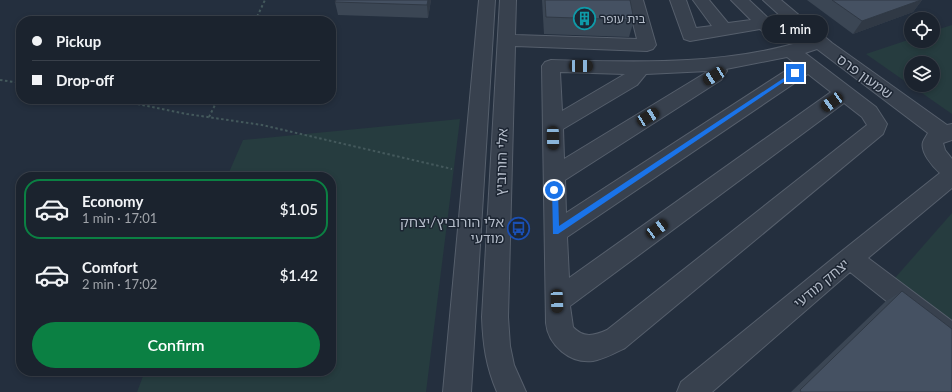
<!DOCTYPE html>
<meta charset="utf-8">
<style>
:root{--surface:#1b232e;--page:#242b36;--text:#f1f3f6;--muted:#a0a4aa;--line:#39404a;--accent:#0b8043}
body{margin:0;font-family:Lato,"Noto Sans Hebrew",sans-serif;background:var(--page);color:var(--text);height:100vh;display:flex;flex-direction:column;font-size:15px;white-space:nowrap}
*{box-sizing:border-box;margin:0}
p{font-size:13px;color:var(--muted)}
.icon{flex:none;width:22px;height:22px;fill:none;stroke:currentColor;stroke-width:2;stroke-linecap:round;stroke-linejoin:round}
.map{position:relative;flex:1;overflow:hidden}
.details{position:absolute;left:16px;top:172px;width:320px;height:204px;display:flex;flex-direction:column;background:var(--surface);border-radius:16px;box-shadow:0 2px 6px #0003,0 0 0 1px var(--line)}
.details>*{flex:none}
.guide{position:absolute;left:16px;top:16px;width:320px;height:88px;border-radius:16px;box-shadow:0 2px 6px #0003,0 0 0 1px var(--line);display:grid;align-content:center;height:88px;padding:0 16px;background:var(--surface)}
.controls{position:absolute;left:904px;top:12px;display:grid;gap:8px}
.controls a{display:grid;place-items:center;width:36px;height:36px;border-radius:50%;background:var(--surface);box-shadow:0 2px 6px #0003,0 0 0 1px var(--line);font-size:20px}
.end{position:absolute;width:18px;height:18px;margin:-9px;border:5px solid #1a73e8;background:#fff;box-shadow:0 0 0 2px #fff}
.from{border-radius:50%}
.bubble{position:absolute;height:28px;border-radius:14px;background:var(--surface);box-shadow:0 2px 6px #0003,0 0 0 1px var(--line);font-size:13px;font-weight:600;line-height:28px;text-align:center}
.car{position:absolute;width:12px;height:24px;margin:-12px -6px;border-radius:5px;box-shadow:0 0 3px 1px #0007;background:linear-gradient(#222 24%,#8ab4d8 0 40%,#222 0 76%,#8ab4d8 0 86%,#222 0)}
.guide b{display:flex;align-items:center;gap:14px;height:38px;font-size:15px}
.guide b+b{border-top:1px solid var(--line)}
.guide i{width:10px;height:10px;background:var(--text)}
ul{padding:7px 0 0;list-style:none}
li{display:flex;align-items:center;gap:12px;height:60px;margin:0 8px 6px;padding:0 8px;border:2px solid transparent;border-radius:16px}
li div{flex:1}
li b{display:block;font-size:15px}
li em{font-style:normal;font-weight:600}
li.active{border-color:var(--accent)}
li>.icon{width:36px;height:36px;stroke-width:1.5}
.cta{display:flex;gap:8px;margin-top:auto;padding:8px 16px}
.cta a{flex:1;height:46px;border-radius:24px;background:var(--accent);color:#fff;font-size:16px;font-weight:600;line-height:46px;text-align:center}
.map>svg:first-child{display:block}
.green{fill:#263c3f;fill-rule:evenodd}
.lines{fill:none;stroke-linecap:round;stroke-linejoin:round}
.minor-casing{stroke:#565f6c;stroke-width:2}
.path{stroke:#44595c;stroke-width:2;stroke-dasharray:2.5 2.5;stroke-linecap:butt}
.minor{fill:#38414e;fill-rule:evenodd}
.wall{fill:#3b4654}
.shaded-wall{fill:#303945}
.building{fill:#455162;stroke:#303945}
.route{fill:#1a73e8}
.labels{text-anchor:middle;dominant-baseline:central;stroke-width:3;stroke-linejoin:round;paint-order:stroke}
.far-poi-label{font-size:12px;fill:#b4bcc9;stroke:#1d2633;text-anchor:start}
.street-label{font-size:14px;fill:#b4bcc9;stroke:#1d2633}
.poi-label{font-size:14px;fill:#b4bcc9;stroke:#1d2633;text-anchor:end}
</style>
<div class="map">
<svg width="952" height="392" viewBox="0 0 952 392">
<rect width="100%" height="100%" fill="#242f3e"/>
<g class="green">
<path d="M952,25V114L866,54L911,39V41H933V31ZM911,63H933V85H911Z"/>
<path d="M460,119L426,392H137L145,371H331V177H227L243,140Z"/>
<path d="M952,213V321L895,278Z"/>
</g>
<g class="lines">
<defs>
<g id="minor">
<path d="M479,0H495L471,392H443Z"/>
<path d="M500,0H516L515,35L637,39L627,0H643L656,45L653,49L647,51L515,46L508,317L510,346L514,365L526,392H497C486,366 483,345 482,317Z"/>
<path d="M670,0H686L696,28L712,26L693,0H709L728,23L751,20L731,0H749L786,35L783,39C772,42 768,36 760,29L690,41L684,39Z"/>
<path d="M763,0H781L832,43L947,125L952,124V140L943,143L945,150L952,159V188L868,258L952,321V350L943,346L850,272L712,392H677L681,382L842,251L940,173C933,167 920,152 923,142C924,139 927,135 928,133L817,49L805,53L876,107L887,124L883,134L625,348C615,353 604,359 593,361C570,364 548,345 546,323L542,66L545,62L551,60C637,62 723,66 807,40ZM787,57L796,64L566,213L565,180L721,80L727,71L726,69ZM708,71L707,72L564,159L563,129L637,85L646,74ZM560,72L625,74L562,111ZM808,74L831,92L569,278L567,237ZM844,103L862,117L867,125L607,330C594,336 583,338 573,327L570,306Z"/>
</g>
</defs>
<use href="#minor" class="minor-casing"/>
<g class="path">
<path d="M255,21L265,0"/>
<path d="M0,80L21,83"/>
<path d="M113,99L187,114L262,125L452,169"/>
<path d="M209,117L218,99"/>
</g>
<use href="#minor" class="minor"/>
</g>
<g class="wall">
<path d="M336,0H431L428,18L338,15L335,2Z"/>
<path d="M542,0H630L634,20L629,37L544,34Z"/>
<path d="M807,0H922L913,12L853,34Z"/>
<path d="M902,291L952,392H791L885,302Z"/>
</g>
<g class="shaded-wall">
<path d="M428,0H431L428,18L427,5Z"/>
<path d="M921,0H922L913,12L853,34L862,21Z"/>
</g>
<g class="building">
<path d="M336,0H428L427,5L335,2Z"/>
<path d="M545,0H630L634,20L546,17Z"/>
<path d="M832,0H921L862,21Z"/>
<path d="M902,291L952,329V392H801L800,390Z"/>
</g>
<path class="route" d="M793,72L797,73L558,234H553L552,188L554,187L558,190L559,226Z"/>
<defs>
<symbol id="building-ring" viewBox="-11 -11 22 22"><circle r="9.5" fill="#1d2633" stroke="#0f9aa8" stroke-width="1.5"/><path d="M-4-6H4V6H1V3H-1V6H-4ZM-2.5-4.3h1.7v1.8h-1.7ZM.8-4.3h1.7v1.8H.8ZM-2.5-1h1.7V.8h-1.7ZM.8-1h1.7V.8H.8Z" fill="#0f9aa8"/></symbol>
<symbol id="bus-ring" viewBox="-11 -11 22 22"><circle r="9.5" fill="#1d2633" stroke="#1a4fb4" stroke-width="1.5"/><path d="M-5-6H5V4H4V6H2V4H-2V6H-4V4H-5ZM-3.5-4V0h7V-4ZM-3.5 1.2v1.5H-2V1.2ZM2 1.2v1.5H3.5V1.2Z" fill="#1a4fb4"/></symbol>
</defs>
<g fill-rule="evenodd">
<use href="#building-ring" x="572" y="6" width="25" height="25"/>
<use href="#bus-ring" x="506" y="216" width="25" height="25"/>
</g>
<g class="labels">
<g class="far-poi-label">
<text x="600" y="18">בית עופר</text>
</g>
<g class="street-label">
<text transform="translate(865 76) rotate(36)">שמעון פרס</text>
<text transform="translate(501 162) rotate(-88)">אלי הורוביץ</text>
<text transform="translate(821 283) rotate(-40)">יצחק מודעי</text>
</g>
<g class="poi-label">
<text x="504" y="221">אלי הורוביץ/יצחק<tspan x="504" dy="16">מודעי</tspan></text>
</g>
</g>
</svg>
<div class="controls">
<a><svg class="icon" aria-label="locate" viewBox="0 0 24 24"><circle cx="12" cy="12" r="6"/><path d="M12 2v4M12 18v4M2 12h4M18 12h4"/></svg></a>
<a><svg class="icon" aria-label="layers" viewBox="0 0 24 24"><path d="M12 4l9 5-9 5-9-5zM3 14l9 5 9-5"/></svg></a>
</div>
<i class="end from" style="left:554px;top:190px"></i>
<i class="end" style="left:795px;top:73px"></i>
<div class="bubble" style="left:762px;top:15px;width:66px">1 min</div>
<i class="car" style="left:581px;top:66px;rotate:91deg"></i>
<i class="car" style="left:714px;top:76px;rotate:238deg"></i>
<i class="car" style="left:832px;top:102px;rotate:234deg"></i>
<i class="car" style="left:648px;top:117px;rotate:58deg"></i>
<i class="car" style="left:553px;top:138px;rotate:179deg"></i>
<i class="car" style="left:657px;top:229px;rotate:54deg"></i>
<i class="car" style="left:557px;top:301px;rotate:178deg"></i>
<div class="guide">
<b><i class="from"></i>Pickup</b>
<b><i></i>Drop-off</b>
</div>
<section class="details">
<ul>
<li class="active"><svg class="icon" aria-label="car" viewBox="0 0 24 24"><path d="M5 17H2v-5l4-1 3-4h7l3 4 3 1v5h-3M9 17h6M6 11h13"/><circle cx="7" cy="17" r="2"/><circle cx="17" cy="17" r="2"/></svg><div><b>Economy</b><p>1 min · 17:01</p></div><em>$1.05</em></li>
<li><svg class="icon" aria-label="car" viewBox="0 0 24 24"><path d="M5 17H2v-5l4-1 3-4h7l3 4 3 1v5h-3M9 17h6M6 11h13"/><circle cx="7" cy="17" r="2"/><circle cx="17" cy="17" r="2"/></svg><div><b>Comfort</b><p>2 min · 17:02</p></div><em>$1.42</em></li>
</ul>
<div class="cta"><a>Confirm</a></div>
</section>
</div>
